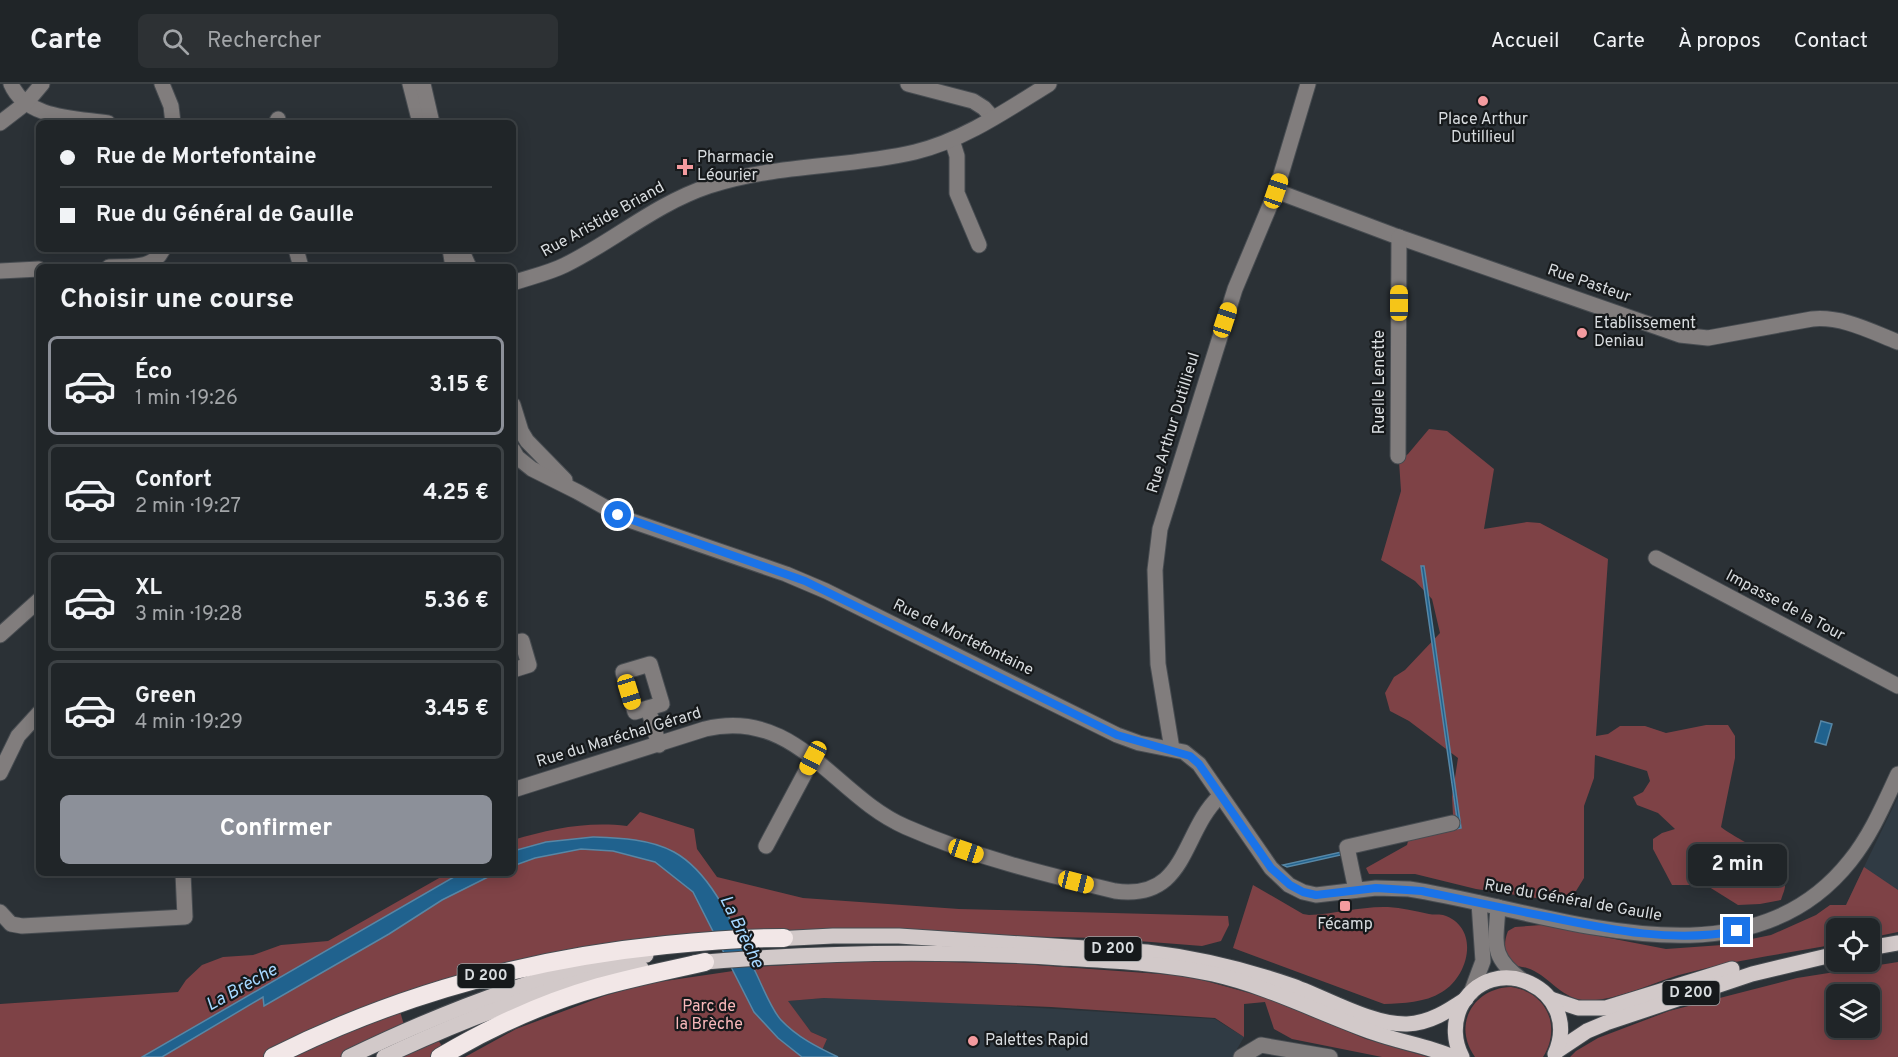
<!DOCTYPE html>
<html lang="fr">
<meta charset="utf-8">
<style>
:root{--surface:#202528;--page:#2d3134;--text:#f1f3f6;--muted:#a2a5a8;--line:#3d4245;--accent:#8c9099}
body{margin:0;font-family:Overpass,sans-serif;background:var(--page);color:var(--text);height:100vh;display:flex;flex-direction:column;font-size:22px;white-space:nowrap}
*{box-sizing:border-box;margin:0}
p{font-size:20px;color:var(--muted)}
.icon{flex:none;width:33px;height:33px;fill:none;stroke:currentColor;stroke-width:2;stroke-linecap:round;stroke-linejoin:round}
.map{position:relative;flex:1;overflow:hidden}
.sheet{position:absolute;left:36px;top:180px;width:480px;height:612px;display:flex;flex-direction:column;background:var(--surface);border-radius:9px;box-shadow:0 3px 15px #0003,0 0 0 2px var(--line)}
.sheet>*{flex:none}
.top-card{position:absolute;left:36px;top:36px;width:480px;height:132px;border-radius:9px;box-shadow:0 3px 15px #0003,0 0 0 2px var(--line);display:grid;align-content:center;height:132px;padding:0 24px;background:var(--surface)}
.buttons{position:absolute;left:1826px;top:834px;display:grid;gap:12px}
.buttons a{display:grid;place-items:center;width:54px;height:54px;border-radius:9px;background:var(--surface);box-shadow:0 3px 15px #0003,0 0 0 2px var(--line);font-size:30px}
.end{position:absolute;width:27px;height:27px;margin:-14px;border:8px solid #1a73e8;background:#fff;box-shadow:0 0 0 3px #fff}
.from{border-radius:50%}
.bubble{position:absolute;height:42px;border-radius:9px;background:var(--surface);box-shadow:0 3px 15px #0003,0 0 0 2px var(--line);font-size:20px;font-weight:700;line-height:42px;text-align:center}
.car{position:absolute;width:18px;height:36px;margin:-18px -9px;border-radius:8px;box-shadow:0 0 4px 2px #0007;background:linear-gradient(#f5c518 24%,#345 0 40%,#f5c518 0 76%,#345 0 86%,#f5c518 0)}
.top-card b{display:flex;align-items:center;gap:21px;height:57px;font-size:22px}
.top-card b+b{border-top:2px solid var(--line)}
.top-card i{width:15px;height:15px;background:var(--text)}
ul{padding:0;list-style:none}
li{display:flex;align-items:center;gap:18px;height:99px;margin:0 12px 9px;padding:0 12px;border:3px solid var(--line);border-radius:9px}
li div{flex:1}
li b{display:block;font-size:22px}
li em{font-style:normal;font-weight:700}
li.active{border-color:var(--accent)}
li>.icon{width:54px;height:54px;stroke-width:1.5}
h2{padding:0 24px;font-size:27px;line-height:72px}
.cta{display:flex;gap:12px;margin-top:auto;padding:12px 24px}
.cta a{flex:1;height:69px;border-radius:9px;background:var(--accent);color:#fff;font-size:24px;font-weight:700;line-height:69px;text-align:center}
header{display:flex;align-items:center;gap:36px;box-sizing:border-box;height:84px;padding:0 30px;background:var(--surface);border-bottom:2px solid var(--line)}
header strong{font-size:28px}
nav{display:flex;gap:33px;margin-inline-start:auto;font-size:21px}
.search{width:420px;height:54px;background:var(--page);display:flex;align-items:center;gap:15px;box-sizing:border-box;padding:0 21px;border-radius:9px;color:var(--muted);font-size:22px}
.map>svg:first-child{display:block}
.built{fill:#303b44}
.green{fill:#7e4246;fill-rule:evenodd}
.water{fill:#20628e;stroke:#5787a6;stroke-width:1.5}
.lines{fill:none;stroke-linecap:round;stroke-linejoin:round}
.minor-casing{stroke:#474c51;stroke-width:17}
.major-casing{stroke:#474c51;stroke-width:17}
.highway-casing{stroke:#474c51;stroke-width:20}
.minor{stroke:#817d7d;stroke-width:15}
.major{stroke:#d2c9c9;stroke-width:15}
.highway{stroke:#f2e7e7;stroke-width:18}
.route{stroke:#1a73e8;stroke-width:8}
.poi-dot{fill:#f49b9f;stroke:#16191b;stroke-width:2}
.labels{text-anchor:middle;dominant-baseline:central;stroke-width:4.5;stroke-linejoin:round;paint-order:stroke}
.shield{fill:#16191b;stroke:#9ea2a4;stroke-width:1.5}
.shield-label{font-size:15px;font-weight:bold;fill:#d8dcdf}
.poi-label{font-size:16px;fill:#d8dcdf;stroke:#16191b;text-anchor:start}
.street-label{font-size:16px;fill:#d8dcdf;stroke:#16191b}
.park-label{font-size:16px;fill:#f9b8ba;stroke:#16191b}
.water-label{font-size:18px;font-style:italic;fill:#a5d7ff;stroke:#16191b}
</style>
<header>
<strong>Carte</strong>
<div class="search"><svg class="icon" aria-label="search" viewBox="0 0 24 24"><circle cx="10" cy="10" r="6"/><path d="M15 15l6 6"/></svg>Rechercher</div>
<nav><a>Accueil</a><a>Carte</a><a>À propos</a><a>Contact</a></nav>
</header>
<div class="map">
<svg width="1898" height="973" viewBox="0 0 1898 973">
<rect width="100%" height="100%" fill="#2b3136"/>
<g class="built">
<path d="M1898,713V806L1846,821L1864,783Z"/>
<path d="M824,914L899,915L1215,935L1244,953L1237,965L1241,973H838L822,966L827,955L811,948L787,917Z"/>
</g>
<g class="green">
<path d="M1429,345L1447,347L1494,385L1484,445L1527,438L1540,439L1608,475L1596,652L1608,650L1620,642H1645L1666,649L1706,641H1728L1735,652V674L1721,743C1741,759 1784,772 1785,802C1785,806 1782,812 1781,816L1760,820L1738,821L1706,801H1672L1653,765V755L1662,749L1675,745L1658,729L1637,721L1633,713L1643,708L1650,697L1647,687L1595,671L1594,694L1584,722V794L1576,807L1565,815L1536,814L1476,805L1415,790H1369L1366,784L1407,761L1411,746L1440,738L1453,731L1452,713L1458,674L1409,637L1390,627L1385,609L1394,593L1405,586L1440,549L1432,515L1415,497L1381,476L1401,407L1399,377L1408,370Z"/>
<path d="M640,728L694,745L697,765L717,793L803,814L959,825L1228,832L1229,841L1221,857L1202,862L1100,854L961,851L644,858L352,931L263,973H0V920L178,908L186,896L202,881L223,873L253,871L281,861L328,857L448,789H513V756C550,745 587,737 627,742Z"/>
<path d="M1864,783L1898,806V848L1869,854V844H1836V860C1785,870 1733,876 1683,890C1656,897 1610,920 1582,916C1560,913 1547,890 1527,884C1524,883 1521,883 1518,882C1503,877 1503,859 1508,847L1515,843L1542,841L1666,865L1722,861L1771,851L1816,831L1830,821H1846Z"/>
<path d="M1253,801L1303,830L1309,831C1335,830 1362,822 1388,823C1402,824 1415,827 1429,830C1433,831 1438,830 1443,831C1481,843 1469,892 1442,908C1424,919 1404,919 1384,920L1233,864Z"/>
<path d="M878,876L1021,880L1174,891L1202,896L1264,913L1366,955L1428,973H1382L1292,955L1274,945L1265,918L1244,920V953L1215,934L1051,923L824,914L788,917L811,948L827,955L819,973H465L516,945L604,912L645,900L733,887L736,891L760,898L753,883Z"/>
<path d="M1898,878V973H1570L1576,967L1598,954L1669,927L1797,894ZM1836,910H1869V944H1836Z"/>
<path d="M1511,903C1547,908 1562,943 1543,973H1475C1452,941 1473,904 1511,903Z"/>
<path d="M399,924L404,941L340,973H287Z"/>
<path d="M438,956L442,962L431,973H395Z"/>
</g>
<g class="water">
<path d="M1421,482H1424L1425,488L1461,744L1287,783L1283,781L1458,742Z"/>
<path d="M1821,637L1832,640L1826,661L1815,658Z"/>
<path d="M593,753C620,754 650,755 674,768C714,790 736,848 755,887C762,901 771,925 781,936C797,953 817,963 838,973H802L778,954L754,928L693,808L655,778L613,767L581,765L535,774L513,782V767L546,758Z"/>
<path d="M496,789L442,816L389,850L264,922L263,913L162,973H142L459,790Z"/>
</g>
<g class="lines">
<defs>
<g id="minor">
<path d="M11,0C26,35 76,34 108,39"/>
<path d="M162,0L171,22L173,39"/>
<path d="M410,0L420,39"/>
<path d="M423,0L432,39"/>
<path d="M908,0L973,17L984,24L993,34"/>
<path d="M0,39L26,19L42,0"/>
<path d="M276,39L278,35"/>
<path d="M952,56L957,72V109L979,161"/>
<path d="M1276,107L1393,151L1680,251L1708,254L1812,235C1842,232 1870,247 1898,258"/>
<path d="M296,165L301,183"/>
<path d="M450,165L453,183"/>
<path d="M461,165L469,183"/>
<path d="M109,183C129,182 154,186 163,165"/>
<path d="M0,187L39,185"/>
<path d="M513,199C530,193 549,189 565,181C614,157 655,120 709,102C775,80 847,84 915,68C964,56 1007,26 1049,0"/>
<path d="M513,321L521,347L527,357L565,396"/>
<path d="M513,366L517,373L532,385L578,408L626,435L786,490L826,507L1117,651L1139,659L1184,668L1199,680L1271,784L1289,801L1303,808L1316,811L1376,804L1409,805C1548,826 1743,912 1850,777C1871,751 1884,720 1898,690"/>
<path d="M1398,372L1399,153"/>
<path d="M1656,474L1898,602"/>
<path d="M0,551L39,516"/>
<path d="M513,559L522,557L529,581L513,586"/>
<path d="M648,624L635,628L623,588L650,580L662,620L648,624L659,661"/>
<path d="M1172,665L1158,580L1155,486L1160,445L1235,205L1276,107L1308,0"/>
<path d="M0,689L18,652L39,629"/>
<path d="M513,706L705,645C797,623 834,712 906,743C974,773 1044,790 1115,807C1188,817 1181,748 1220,712"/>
<path d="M766,762L813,674"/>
<path d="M1356,806L1347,763L1452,739"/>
<path d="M1498,823C1496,859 1489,872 1522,896"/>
<path d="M0,828L11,840L22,842L185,833L183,789"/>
<path d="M1471,909L1483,877L1479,819"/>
<path d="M1241,973L1261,961L1330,973"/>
</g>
<g id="major">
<path d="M774,855L833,852H899L1147,868C1197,874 1243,885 1290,901C1325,913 1371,941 1407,940C1430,939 1448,927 1466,915"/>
<path d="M1869,864L1898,859"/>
<path d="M694,879C817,868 938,866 1061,874C1112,877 1163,879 1213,890C1270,903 1321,930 1375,949C1400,958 1428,962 1453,973"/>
<path d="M1551,915L1578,924H1606L1732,885"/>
<path d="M1557,967L1587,947L1606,939L1752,890L1836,870"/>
<path d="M349,973C442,928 544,887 646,871"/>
<path d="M384,973C465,935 553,900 641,884"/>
<path d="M1462,973C1454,958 1453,940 1460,924C1491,862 1584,905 1555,970"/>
</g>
<g id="highway">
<path d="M273,973C398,910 527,875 666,861C705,857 744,854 784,854"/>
<path d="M440,973C489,944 543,919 599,903C634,893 670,886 705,878"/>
</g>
</defs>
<use href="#minor" class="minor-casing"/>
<use href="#major" class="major-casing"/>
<use href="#highway" class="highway-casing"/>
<use href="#minor" class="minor"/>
<use href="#major" class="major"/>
<use href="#highway" class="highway"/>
</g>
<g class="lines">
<path class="route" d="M618,431L805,497L1117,651L1190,672L1199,680L1271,784L1290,801L1303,808L1316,811L1376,804L1422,807C1465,816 1507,825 1549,833C1611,846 1674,859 1737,847"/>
</g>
<g class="poi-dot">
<circle cx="1483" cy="17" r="6"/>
<path d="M682 74h6v6h6v6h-6v6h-6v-6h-6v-6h6z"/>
<circle cx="1582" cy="249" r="6"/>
<rect x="1339" y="816" width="12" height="12" rx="3"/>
<circle cx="973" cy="957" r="6"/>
</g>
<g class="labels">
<g class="shield">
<rect x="1084.5" y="853" width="57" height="24" rx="4.5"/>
<rect x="457.5" y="880" width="57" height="24" rx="4.5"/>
<rect x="1662.5" y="897" width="57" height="24" rx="4.5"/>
</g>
<g class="shield-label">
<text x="1113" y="865">D 200</text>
<text x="486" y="892">D 200</text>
<text x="1691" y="909">D 200</text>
</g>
<g class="poi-label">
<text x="1483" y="36" text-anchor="middle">Place Arthur<tspan x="1483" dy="18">Dutillieul</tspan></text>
<text x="697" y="74">Pharmacie<tspan x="697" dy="18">Léourier</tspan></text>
<text x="1594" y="240">Etablissement<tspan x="1594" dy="18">Deniau</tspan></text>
<text x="1345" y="841" text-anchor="middle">Fécamp</text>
<text x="985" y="957">Palettes Rapid</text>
</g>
<g class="street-label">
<text transform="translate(603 136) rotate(-29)">Rue Aristide Briand</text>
<text transform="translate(1589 200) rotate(19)">Rue Pasteur</text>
<text transform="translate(1380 298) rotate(-90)">Ruelle Lenette</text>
<text transform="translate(1174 339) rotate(-73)">Rue Arthur Dutillieul</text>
<text transform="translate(1785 522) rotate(28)">Impasse de la Tour</text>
<text transform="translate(963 554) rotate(26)">Rue de Mortefontaine</text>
<text transform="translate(619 654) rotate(-17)">Rue du Maréchal Gérard</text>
<text transform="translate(1573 817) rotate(10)">Rue du Général de Gaulle</text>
</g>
<g class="park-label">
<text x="709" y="923">Parc de<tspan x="709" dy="18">la Brèche</tspan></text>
</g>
<g class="water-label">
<text transform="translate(741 848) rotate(64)">La Brèche</text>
<text transform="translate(242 904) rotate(-29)">La Brèche</text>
</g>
</g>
</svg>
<div class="buttons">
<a><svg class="icon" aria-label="locate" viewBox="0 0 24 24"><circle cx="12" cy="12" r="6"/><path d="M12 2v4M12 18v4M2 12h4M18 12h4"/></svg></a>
<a><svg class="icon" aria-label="layers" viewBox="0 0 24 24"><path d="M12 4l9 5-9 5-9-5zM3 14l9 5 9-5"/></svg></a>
</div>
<i class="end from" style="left:618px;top:431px"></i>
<i class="end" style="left:1737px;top:847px"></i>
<div class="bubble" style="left:1688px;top:760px;width:99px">2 min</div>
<i class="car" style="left:1276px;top:107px;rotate:19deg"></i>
<i class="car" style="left:1399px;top:219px;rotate:0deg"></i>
<i class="car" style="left:1225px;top:236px;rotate:18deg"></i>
<i class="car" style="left:629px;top:608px;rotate:163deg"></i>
<i class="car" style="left:813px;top:674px;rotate:208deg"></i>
<i class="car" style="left:966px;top:767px;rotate:109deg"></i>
<i class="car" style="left:1076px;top:798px;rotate:104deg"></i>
<div class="top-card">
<b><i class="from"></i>Rue de Mortefontaine</b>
<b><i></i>Rue du Général de Gaulle</b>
</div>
<section class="sheet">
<h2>Choisir une course</h2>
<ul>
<li class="active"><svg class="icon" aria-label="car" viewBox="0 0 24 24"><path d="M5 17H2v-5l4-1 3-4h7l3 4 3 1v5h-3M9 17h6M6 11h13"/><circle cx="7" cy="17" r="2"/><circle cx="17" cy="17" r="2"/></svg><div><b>Éco</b><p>1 min · 19:26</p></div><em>3.15 €</em></li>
<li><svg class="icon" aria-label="car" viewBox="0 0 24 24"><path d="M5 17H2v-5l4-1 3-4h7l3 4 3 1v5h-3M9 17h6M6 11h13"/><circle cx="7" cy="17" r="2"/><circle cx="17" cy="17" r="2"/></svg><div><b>Confort</b><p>2 min · 19:27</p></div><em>4.25 €</em></li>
<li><svg class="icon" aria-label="car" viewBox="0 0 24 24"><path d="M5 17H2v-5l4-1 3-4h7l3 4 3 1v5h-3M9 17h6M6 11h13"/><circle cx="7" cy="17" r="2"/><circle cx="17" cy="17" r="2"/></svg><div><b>XL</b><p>3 min · 19:28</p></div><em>5.36 €</em></li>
<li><svg class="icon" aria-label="car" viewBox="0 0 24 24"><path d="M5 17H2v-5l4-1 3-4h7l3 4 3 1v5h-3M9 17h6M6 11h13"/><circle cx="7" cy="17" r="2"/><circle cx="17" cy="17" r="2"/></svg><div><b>Green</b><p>4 min · 19:29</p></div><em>3.45 €</em></li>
</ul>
<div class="cta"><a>Confirmer</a></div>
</section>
</div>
